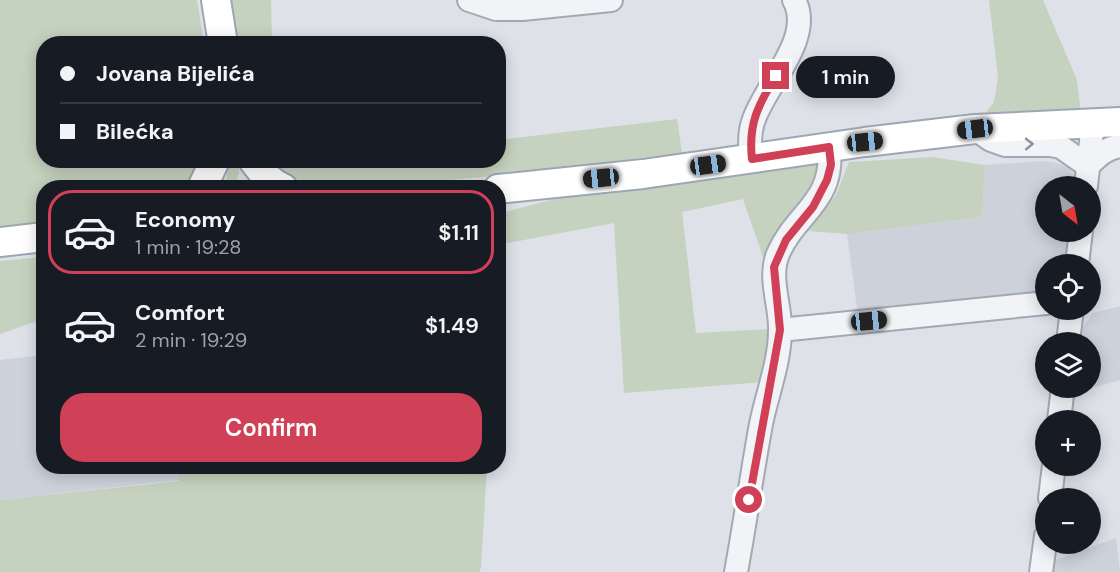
<!DOCTYPE html>
<meta charset="utf-8">
<style>
:root{--surface:#171b24;--page:#242831;--text:#f1f3f6;--muted:#9ea1a6;--line:#363941;--accent:#d04057}
body{margin:0;font-family:"DM Sans",sans-serif;background:var(--page);color:var(--text);height:100vh;display:flex;flex-direction:column;font-size:22px;white-space:nowrap}
*{box-sizing:border-box;margin:0}
p{font-size:20px;color:var(--muted)}
.icon{flex:none;width:33px;height:33px;fill:none;stroke:currentColor;stroke-width:2;stroke-linecap:round;stroke-linejoin:round}
.map{position:relative;flex:1;overflow:hidden}
.details{position:absolute;left:36px;top:180px;width:470px;height:294px;display:flex;flex-direction:column;background:var(--surface);border-radius:24px;box-shadow:0 3px 15px #0003}
.details>*{flex:none}
.hud{position:absolute;left:36px;top:36px;width:470px;height:132px;border-radius:24px;box-shadow:0 3px 15px #0003;display:grid;align-content:center;height:132px;padding:0 24px;background:var(--surface)}
.needle{width:39px;rotate:149deg}
.tools{position:absolute;left:1035px;top:176px;display:grid;gap:12px}
.tools a{display:grid;place-items:center;width:66px;height:66px;border-radius:50%;background:var(--surface);box-shadow:0 3px 15px #0003;font-size:30px}
.end{position:absolute;width:27px;height:27px;margin:-14px;border:8px solid #d04057;background:#fff;box-shadow:0 0 0 3px #fff}
.from{border-radius:50%}
.bubble{position:absolute;height:42px;border-radius:21px;background:var(--surface);box-shadow:0 3px 15px #0003;font-size:20px;font-weight:600;line-height:42px;text-align:center}
.car{position:absolute;width:18px;height:36px;margin:-18px -9px;border-radius:8px;box-shadow:0 0 4px 2px #0007;background:linear-gradient(#222 24%,#8ab4d8 0 40%,#222 0 76%,#8ab4d8 0 86%,#222 0)}
.hud b{display:flex;align-items:center;gap:21px;height:57px;font-size:22px}
.hud b+b{border-top:2px solid var(--line)}
.hud i{width:15px;height:15px;background:var(--text)}
ul{padding:10px 0 0;list-style:none}
li{display:flex;align-items:center;gap:18px;height:84px;margin:0 12px 9px;padding:0 12px;border:3px solid transparent;border-radius:24px}
li div{flex:1}
li b{display:block;font-size:22px}
li em{font-style:normal;font-weight:600}
li.selected{border-color:var(--accent)}
li>.icon{width:54px;height:54px;stroke-width:1.5}
.button{display:flex;gap:12px;margin-top:auto;padding:12px 24px}
.button a{flex:1;height:69px;border-radius:24px;background:var(--accent);color:#fff;font-size:24px;font-weight:600;line-height:69px;text-align:center}
.map>svg:first-child{display:block}
.built{fill:#ccd1da}
.green{fill:#c4d2bf}
.lines{fill:none;stroke-linecap:round;stroke-linejoin:round}
.minor-casing{stroke:#a3a9b2;stroke-width:26}
.major-casing{stroke:#9da6b4;stroke-width:32}
.minor{stroke:#f1f3f6;stroke-width:22}
.major{stroke:#fff;stroke-width:28}
.oneway{stroke:#8c929a}
.route{stroke:#d04057;stroke-width:8}
</style>
<div class="map">
<svg width="1120" height="572" viewBox="0 0 1120 572">
<rect width="100%" height="100%" fill="#dee2e8"/>
<g class="built">
<path d="M1043,161L1057,163L1067,167L1079,181L1078,186H1046V231H1073L1069,264H1046L1045,295L858,316L847,234L982,217L985,165Z"/>
<path d="M1120,306V380L1077,392V387H1090V342H1082L1083,327L1093,313Z"/>
<path d="M43,355L44,466L178,467L179,480L0,500V360Z"/>
<path d="M1116,538L1120,572H1051L1053,561Z"/>
</g>
<g class="green">
<path d="M0,0H197L204,43L44,44V160L202,161L193,181L187,187L44,188L43,222L0,227Z"/>
<path d="M225,0H271L272,43H233Z"/>
<path d="M989,0H1043L1077,80L1081,114L982,118L994,102L998,78Z"/>
<path d="M677,119L682,153L484,177L390,185L301,183L287,180L261,161L498,160V140Z"/>
<path d="M932,157L985,165L982,217L847,234L808,231L836,195L849,162Z"/>
<path d="M228,161H238L239,174L234,187H228L226,182Z"/>
<path d="M816,163L819,168L820,178L763,257L743,199L682,212L696,333L770,329L765,382L624,393L614,223L498,245V214L596,188Z"/>
<path d="M43,257V319L0,334V261Z"/>
<path d="M178,467H487L481,568L479,572H0V500L179,481Z"/>
</g>
<g class="lines">
<defs>
<g id="minor">
<path d="M469,0L496,9H522L611,0"/>
<path d="M975,129L991,140L1005,145H1050L1061,147L1088,166C1098,156 1106,148 1120,146"/>
<path d="M751,159C750,146 749,134 753,122C764,86 815,38 794,0"/>
<path d="M1086,186L1093,123"/>
<path d="M1077,264L1081,231"/>
<path d="M780,330L1046,303"/>
<path d="M1068,342L1072,309"/>
<path d="M1059,420L1063,387"/>
<path d="M1050,498L1054,465"/>
<path d="M736,572C745,523 752,473 761,424C767,394 780,362 780,330C781,306 768,278 778,254C796,212 835,202 829,147"/>
<path d="M1041,572L1046,536"/>
</g>
<g id="major">
<path d="M216,0L223,44"/>
<path d="M253,160C261,171 270,183 283,188"/>
<path d="M202,188L215,160"/>
<path d="M498,189L643,174L865,142L975,129L1120,122"/>
<path d="M0,242L44,237"/>
</g>
</defs>
<use href="#minor" class="minor-casing"/>
<use href="#major" class="major-casing"/>
<use href="#minor" class="minor"/>
<use href="#major" class="major"/>
</g>
<defs><path id="oneway-chevron" d="M-2-3.5L2.5 0L-2 3.5" fill="none" stroke-width="1.6" stroke-linecap="round" stroke-linejoin="round" transform="scale(1.5)"/></defs>
<use class="oneway" href="#oneway-chevron" transform="translate(1029 144) rotate(-1)"/>
<g class="lines">
<path class="route" d="M749,500L780,330L774,267L786,240L813,207L827,180L831,165L829,147L752,159C748,124 758,105 776,76"/>
</g>
</svg>
<div class="tools">
<a><svg class="needle" viewBox="-14 -14 28 28"><path d="M0-13l5 13h-10z" fill="#e53935"/><path d="M0 13l5-13h-10z" fill="#9ea1a6"/></svg></a>
<a><svg class="icon" aria-label="locate" viewBox="0 0 24 24"><circle cx="12" cy="12" r="6"/><path d="M12 2v4M12 18v4M2 12h4M18 12h4"/></svg></a>
<a><svg class="icon" aria-label="layers" viewBox="0 0 24 24"><path d="M12 4l9 5-9 5-9-5zM3 14l9 5 9-5"/></svg></a>
<a>+</a>
<a>−</a>
</div>
<i class="end from" style="left:749px;top:500px"></i>
<i class="end" style="left:776px;top:76px"></i>
<div class="bubble" style="left:796px;top:56px;width:99px">1 min</div>
<i class="car" style="left:975px;top:129px;rotate:263deg"></i>
<i class="car" style="left:865px;top:142px;rotate:84deg"></i>
<i class="car" style="left:708px;top:165px;rotate:82deg"></i>
<i class="car" style="left:601px;top:178px;rotate:264deg"></i>
<i class="car" style="left:869px;top:321px;rotate:84deg"></i>
<div class="hud">
<b><i class="from"></i>Jovana Bijelića</b>
<b><i></i>Bilećka</b>
</div>
<section class="details">
<ul>
<li class="selected"><svg class="icon" aria-label="car" viewBox="0 0 24 24"><path d="M5 17H2v-5l4-1 3-4h7l3 4 3 1v5h-3M9 17h6M6 11h13"/><circle cx="7" cy="17" r="2"/><circle cx="17" cy="17" r="2"/></svg><div><b>Economy</b><p>1 min · 19:28</p></div><em>$1.11</em></li>
<li><svg class="icon" aria-label="car" viewBox="0 0 24 24"><path d="M5 17H2v-5l4-1 3-4h7l3 4 3 1v5h-3M9 17h6M6 11h13"/><circle cx="7" cy="17" r="2"/><circle cx="17" cy="17" r="2"/></svg><div><b>Comfort</b><p>2 min · 19:29</p></div><em>$1.49</em></li>
</ul>
<div class="button"><a>Confirm</a></div>
</section>
</div>
